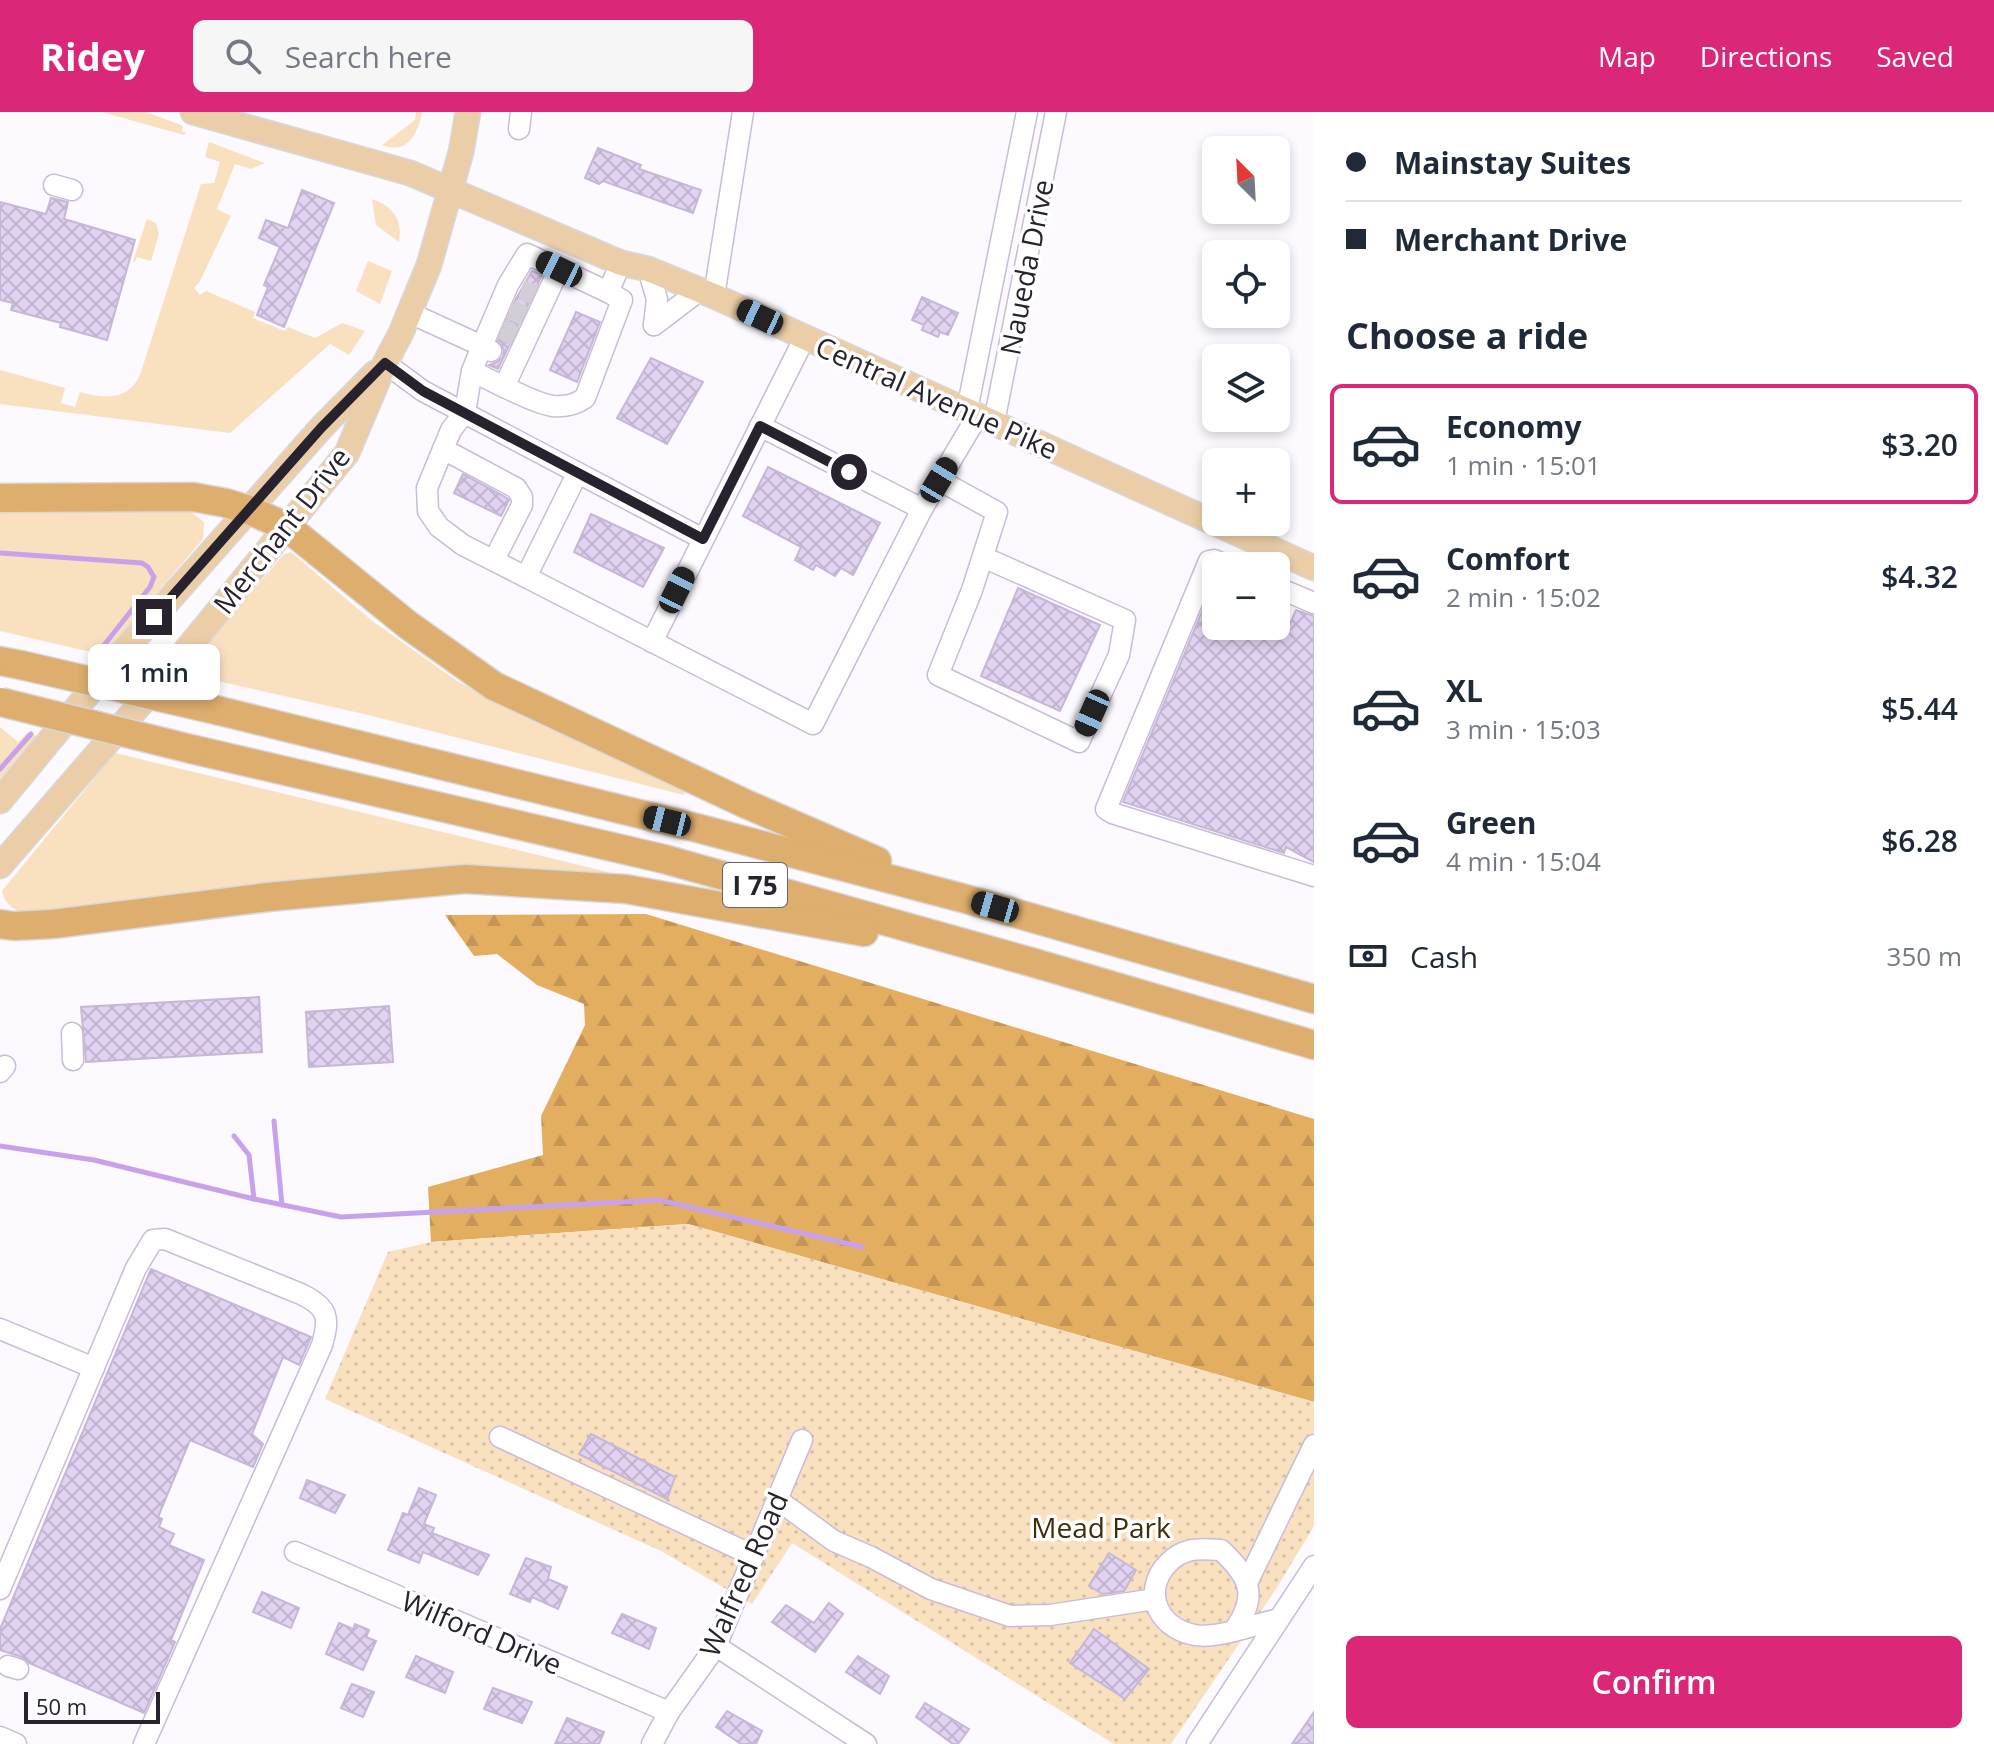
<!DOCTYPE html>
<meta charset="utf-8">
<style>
:root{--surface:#fff;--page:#f6f6f7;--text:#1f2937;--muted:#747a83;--line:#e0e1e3;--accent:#db2777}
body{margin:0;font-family:"Open Sans",sans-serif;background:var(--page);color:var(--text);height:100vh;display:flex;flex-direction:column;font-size:30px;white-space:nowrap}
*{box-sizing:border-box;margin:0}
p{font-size:26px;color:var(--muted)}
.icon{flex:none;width:44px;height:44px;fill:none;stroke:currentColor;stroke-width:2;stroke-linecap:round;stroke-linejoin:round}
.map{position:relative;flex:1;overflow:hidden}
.panel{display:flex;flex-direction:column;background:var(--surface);width:680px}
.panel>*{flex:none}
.hud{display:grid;align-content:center;height:176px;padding:0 32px;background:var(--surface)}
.needle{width:52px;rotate:336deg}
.buttons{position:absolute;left:1202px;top:24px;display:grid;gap:16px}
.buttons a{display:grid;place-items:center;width:88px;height:88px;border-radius:12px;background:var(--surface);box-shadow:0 4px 12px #0003;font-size:40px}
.scale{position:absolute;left:24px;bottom:20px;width:136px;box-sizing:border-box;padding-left:8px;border:4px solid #27222d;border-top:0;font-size:22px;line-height:28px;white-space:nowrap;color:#27222d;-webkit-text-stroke:6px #fff;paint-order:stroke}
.end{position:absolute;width:36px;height:36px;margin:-18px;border:10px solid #27222d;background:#fff;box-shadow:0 0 0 4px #fff}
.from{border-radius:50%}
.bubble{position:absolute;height:56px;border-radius:12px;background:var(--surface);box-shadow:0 4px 12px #0003;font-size:26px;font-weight:600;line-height:56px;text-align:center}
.car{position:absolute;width:24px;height:48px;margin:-24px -12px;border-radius:10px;box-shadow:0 0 6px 2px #0007;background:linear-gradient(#222 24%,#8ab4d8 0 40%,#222 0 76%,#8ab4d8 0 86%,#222 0)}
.hud b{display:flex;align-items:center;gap:28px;height:76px;font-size:30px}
.hud b+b{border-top:2px solid var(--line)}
.hud i{width:20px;height:20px;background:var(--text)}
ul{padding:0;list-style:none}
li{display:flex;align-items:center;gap:24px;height:120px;margin:0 16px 12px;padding:0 16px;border:4px solid transparent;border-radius:12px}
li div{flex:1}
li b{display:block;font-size:30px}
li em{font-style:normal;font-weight:600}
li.active{border-color:var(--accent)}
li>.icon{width:72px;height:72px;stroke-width:1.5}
h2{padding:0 32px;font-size:36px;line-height:96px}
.pay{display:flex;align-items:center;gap:20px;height:88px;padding:0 32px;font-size:30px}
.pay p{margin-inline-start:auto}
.primary-button{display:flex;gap:16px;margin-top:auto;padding:16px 32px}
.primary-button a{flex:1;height:92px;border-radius:12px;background:var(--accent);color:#fff;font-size:32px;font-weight:600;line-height:92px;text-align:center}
header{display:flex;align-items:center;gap:48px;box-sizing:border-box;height:112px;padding:0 40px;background:var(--accent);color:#fff}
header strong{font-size:38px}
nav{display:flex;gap:44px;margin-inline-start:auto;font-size:28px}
.search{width:560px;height:72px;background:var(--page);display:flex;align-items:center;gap:20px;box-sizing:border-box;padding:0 28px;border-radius:12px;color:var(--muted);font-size:30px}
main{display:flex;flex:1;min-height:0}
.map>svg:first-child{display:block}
.grass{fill:#f9e0bf}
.forest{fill:url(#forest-firs)}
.park{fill:url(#park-dots)}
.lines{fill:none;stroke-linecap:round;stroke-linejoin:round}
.stream{stroke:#c8a1ed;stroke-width:5}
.building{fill:url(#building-cross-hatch);stroke:#c6b7d6;stroke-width:2}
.minor-tunnel{stroke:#d1ced5;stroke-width:20;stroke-dasharray:20 10;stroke-linecap:butt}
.minor-casing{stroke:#cabbd9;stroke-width:23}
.major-casing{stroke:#d8d7d9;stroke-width:27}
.highway-casing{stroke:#d8d7d9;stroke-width:31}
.minor{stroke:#fff;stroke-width:20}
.major{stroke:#ebcea8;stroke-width:24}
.highway{stroke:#ddae6e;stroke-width:28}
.highway-bridge-casing{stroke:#d8d7d9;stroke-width:31;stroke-linecap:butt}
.highway-bridge{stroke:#ddae6e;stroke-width:28}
.route{stroke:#27222d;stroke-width:10}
.labels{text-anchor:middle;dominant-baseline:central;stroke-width:7;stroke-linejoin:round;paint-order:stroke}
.shield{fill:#fff;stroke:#68646c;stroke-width:2}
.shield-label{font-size:26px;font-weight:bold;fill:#27222d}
.street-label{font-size:28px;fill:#27222d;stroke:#fff}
.park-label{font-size:28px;fill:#412b08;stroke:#fff}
</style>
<header>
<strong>Ridey</strong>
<div class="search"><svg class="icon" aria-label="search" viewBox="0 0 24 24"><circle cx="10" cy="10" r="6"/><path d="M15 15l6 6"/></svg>Search here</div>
<nav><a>Map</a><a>Directions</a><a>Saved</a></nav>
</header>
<main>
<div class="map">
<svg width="1314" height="1632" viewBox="0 0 1314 1632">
<defs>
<pattern id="forest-firs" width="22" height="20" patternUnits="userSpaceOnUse" patternTransform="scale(2)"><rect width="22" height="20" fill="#e4ae60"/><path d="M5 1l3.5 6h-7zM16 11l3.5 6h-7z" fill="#c49554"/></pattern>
<pattern id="park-dots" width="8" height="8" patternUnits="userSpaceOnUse" patternTransform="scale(2)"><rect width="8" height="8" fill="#f9e0bf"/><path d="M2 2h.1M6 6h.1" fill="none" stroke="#d5c0a4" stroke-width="1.8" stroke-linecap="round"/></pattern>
<pattern id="building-cross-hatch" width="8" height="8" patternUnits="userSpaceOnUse" patternTransform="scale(2)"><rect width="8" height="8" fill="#e1d2f1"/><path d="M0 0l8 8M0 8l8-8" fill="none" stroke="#c1b4cf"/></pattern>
</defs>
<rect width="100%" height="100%" fill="#fcf9ff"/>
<g class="grass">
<path d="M102,0H146L181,13L183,15L182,19L186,21L184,23Z"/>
<path d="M416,0H422C418,21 408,43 382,33L415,8Z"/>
<path d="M209,30L265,51L251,57L235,52L217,97L231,104L199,171L194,176L200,183L206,179L255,200L253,206L285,219L288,215L315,226L342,211L365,219L349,243L330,232L230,321L0,292V258L65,276L61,291L75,295L80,280C106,287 130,289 141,260L201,72L214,71L220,50L205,45Z"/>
<path d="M372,87C392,94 403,107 399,130L376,113Z"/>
<path d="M147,107L156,111L159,122L151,149L137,145L135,150L133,149Z"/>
<path d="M368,149L392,159L380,192L356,179Z"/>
<path d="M187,397L204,410L203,427L104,543L0,519V399Z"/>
<path d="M291,440L371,508L457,569L523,605L685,679L684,683L364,602L182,561L284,442Z"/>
<path d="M0,615L18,630L27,621L38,624L0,668Z"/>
<path d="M115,641L608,760L607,763L29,801C14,799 6,794 2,779Z"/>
</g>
<path class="forest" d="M646,802L1314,1007V1290L688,1112L431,1130L428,1075L543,1043L541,1004L585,913L584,892L537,873L497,842L474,844L445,803Z"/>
<path class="park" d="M688,1112L1314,1290V1414L1276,1477L1171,1632H1114L792,1431L752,1492L661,1439L325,1287L388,1140L431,1130Z"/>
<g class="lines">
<g class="stream">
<path d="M0,441L142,451L148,455L154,465L150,475L97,542"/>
<path d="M0,657L31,622"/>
<path d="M274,1009L282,1093"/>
<path d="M234,1024L249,1043L254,1087"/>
<path d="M0,1034L94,1048L254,1087L341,1105L659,1088L862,1135"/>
</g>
</g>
<g class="building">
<path d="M598,36L641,53L639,57L701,78L693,101L603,69L599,72L585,66Z"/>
<path d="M302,78L334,91L284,215L257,203L268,175L264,173L280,135L259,126L266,108L288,116Z"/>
<path d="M51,86L68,90L64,107L135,128L107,228L60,215L61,211L11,198L13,191L0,188V90L46,102Z"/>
<path d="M532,159L542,163L498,257L489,253L497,250L503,245L504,238L498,229L516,187Z"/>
<path d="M922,185L958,201L948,223L940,220L938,225L922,218L924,213L912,208Z"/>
<path d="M576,200L600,210L577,270L550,258Z"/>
<path d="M651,246L703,270L667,332L617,306Z"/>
<path d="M768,355L880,411L853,463L841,456L835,464L816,453L813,458L795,448L801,435L743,404Z"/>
<path d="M463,362L507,386L509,388L501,404L454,381Z"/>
<path d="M591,402L664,436L643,475L574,440Z"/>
<path d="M1216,466V514H1289L1296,498L1314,504V750L1286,735L1284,741L1123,690Z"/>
<path d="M1018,476L1100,513L1060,599L981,564Z"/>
<path d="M259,885L262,940L86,950L81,895Z"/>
<path d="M389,894L393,950L309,955L306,900Z"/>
<path d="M151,1157L311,1225L299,1253L283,1245L252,1322L263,1332L253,1355L190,1328L158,1405L162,1407L159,1415L174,1422L169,1433L204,1448L171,1528L175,1530L144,1601L29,1551L22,1545L0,1538V1517Z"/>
<path d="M591,1322L675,1365L667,1387L579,1342Z"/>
<path d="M307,1368L345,1383L335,1401L300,1386Z"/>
<path d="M419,1376L436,1383L424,1412L434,1416L432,1421L489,1443L478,1463L423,1440L419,1451L388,1438L403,1401L408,1403Z"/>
<path d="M1109,1441L1136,1458L1124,1479L1103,1482L1089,1474Z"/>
<path d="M526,1446L551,1455L548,1467L567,1475L558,1497L532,1485L530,1490L510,1482Z"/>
<path d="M262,1480L299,1496L291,1516L253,1500Z"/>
<path d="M829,1491L843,1502L815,1540L772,1510L786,1493L814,1511Z"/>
<path d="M622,1502L656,1516L649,1537L612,1521Z"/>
<path d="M339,1511L353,1517L355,1512L369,1518L366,1525L376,1529L363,1558L326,1542Z"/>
<path d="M1094,1517L1149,1557L1125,1587L1070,1551Z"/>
<path d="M416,1544L453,1560L445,1581L406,1565Z"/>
<path d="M858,1544L889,1564L880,1582L846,1560Z"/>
<path d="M352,1572L374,1580L363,1605L341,1596Z"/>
<path d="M493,1576L532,1590L522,1611L484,1597Z"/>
<path d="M925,1591L969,1617L958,1632H953L916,1605Z"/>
<path d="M727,1599L762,1619L756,1632H741L716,1615Z"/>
<path d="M1314,1600V1632H1292Z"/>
<path d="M567,1606L604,1620L599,1632H555Z"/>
</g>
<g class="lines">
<g class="minor-tunnel">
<path d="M521,178L539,184"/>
<path d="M511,197L529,207"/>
<path d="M502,217L520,227"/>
</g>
<defs>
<g id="minor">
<path d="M519,17L521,0"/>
<path d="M54,73L72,78"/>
<path d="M648,157L657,187L654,213"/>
<path d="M714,184L743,0"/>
<path d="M410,201L482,234L472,259L465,300L451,318L427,376L428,399L439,415L463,433L526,465L577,362"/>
<path d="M654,213L700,178"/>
<path d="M491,239L482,234L508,173L527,142L608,180L621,151"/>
<path d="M385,251L423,279L703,427"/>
<path d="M472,259L504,275L559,157"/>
<path d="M504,275C532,287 557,305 585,286L622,188L608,180"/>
<path d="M967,298L1027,0"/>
<path d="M994,310L1056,0"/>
<path d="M760,314L922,397L978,303"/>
<path d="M443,337L516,376L522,385V393L494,448"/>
<path d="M939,368L997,400L972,478L938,563L1079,630L1119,543L1125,508L983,445"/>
<path d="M1228,454L1214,448L1209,449L1106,697L1112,701L1314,764"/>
<path d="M526,465L813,612L922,397"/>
<path d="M1276,475L1314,491"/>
<path d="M652,530L805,225"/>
<path d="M72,921L73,948"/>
<path d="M0,960L5,954"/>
<path d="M0,1217L94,1256"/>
<path d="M500,1325L754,1444"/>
<path d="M778,1388L834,1429L871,1445L931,1477L1010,1504L1050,1503L1155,1487"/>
<path d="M295,1440L669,1600"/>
<path d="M1248,1469L1314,1333"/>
<path d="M0,1477L136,1156L153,1128L165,1127L301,1182C328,1195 330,1205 322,1233L144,1632"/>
<path d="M1235,1517C1259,1483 1249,1464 1221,1438C1205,1437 1188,1435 1174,1446C1140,1472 1154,1516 1195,1523C1217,1527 1256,1512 1279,1507"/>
<path d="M716,1534L866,1632"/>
<path d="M8,1554L18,1557"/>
<path d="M0,1625L16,1632"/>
<path d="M652,1632L669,1600L716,1534L802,1328"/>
<path d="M1197,1632L1314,1454"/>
</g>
<g id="major">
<path d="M193,0L410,61L621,151L648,157L714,184L1314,456"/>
<path d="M0,689L116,548L321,316L375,261"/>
<path d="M0,754L170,558L347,341L385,251L401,221L429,153L461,40L468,0"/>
</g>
<g id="highway">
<path d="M0,386L193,385L226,391L249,398L287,415L408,513L494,574L746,692L877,749"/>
<path d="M0,549L21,553"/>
<path d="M220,599L697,716L966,787L1314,887"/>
<path d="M191,637L664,747L1038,852L1314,933"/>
<path d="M0,812L14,814L53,812L268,785L465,767L626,777L864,820"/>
</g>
</defs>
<use href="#minor" class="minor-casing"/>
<use href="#major" class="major-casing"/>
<use href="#highway" class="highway-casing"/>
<use href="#minor" class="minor"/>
<use href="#major" class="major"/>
<use href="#highway" class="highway"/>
<defs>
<g id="highway-bridge">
<path d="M21,553L220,599"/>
<path d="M1,590L191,637"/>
</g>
</defs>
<use href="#highway-bridge" class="highway-bridge-casing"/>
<use href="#highway-bridge" class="highway-bridge"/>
</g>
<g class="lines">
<path class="route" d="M154,505L321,316L385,251L423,279L703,427L760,314L849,360"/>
</g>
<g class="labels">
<rect class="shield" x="723" y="751" width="64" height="44" rx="6"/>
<g class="shield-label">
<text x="755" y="773">I 75</text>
</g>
<g class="street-label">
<text transform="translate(1026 155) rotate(-79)">Naueda Drive</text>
<text transform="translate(937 285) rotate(24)">Central Avenue Pike</text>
<text transform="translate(281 418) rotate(-52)">Merchant Drive</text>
<text transform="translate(743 1462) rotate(-66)">Walfred Road</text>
<text transform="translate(482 1520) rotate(23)">Wilford Drive</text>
</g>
<g class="park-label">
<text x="1101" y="1415">Mead Park</text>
</g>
</g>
</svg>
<div class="buttons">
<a><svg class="needle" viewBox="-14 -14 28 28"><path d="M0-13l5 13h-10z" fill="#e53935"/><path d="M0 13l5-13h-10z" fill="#747a83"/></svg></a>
<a><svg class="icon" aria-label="locate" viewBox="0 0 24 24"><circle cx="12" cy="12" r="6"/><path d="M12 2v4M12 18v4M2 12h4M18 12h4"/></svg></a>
<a><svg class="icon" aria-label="layers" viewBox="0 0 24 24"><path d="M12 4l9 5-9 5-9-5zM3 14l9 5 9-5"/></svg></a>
<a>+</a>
<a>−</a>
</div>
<div class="scale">50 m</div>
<i class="end from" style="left:849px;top:360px"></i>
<i class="end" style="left:154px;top:505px"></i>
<div class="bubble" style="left:88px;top:532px;width:132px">1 min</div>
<i class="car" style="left:559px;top:157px;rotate:296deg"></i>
<i class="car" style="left:760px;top:205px;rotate:295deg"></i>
<i class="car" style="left:939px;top:368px;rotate:31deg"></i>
<i class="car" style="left:677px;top:478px;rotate:26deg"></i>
<i class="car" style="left:1092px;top:601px;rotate:204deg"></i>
<i class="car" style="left:667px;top:709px;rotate:284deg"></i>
<i class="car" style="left:995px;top:795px;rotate:286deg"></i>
</div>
<section class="panel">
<div class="hud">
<b><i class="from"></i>Mainstay Suites</b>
<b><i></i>Merchant Drive</b>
</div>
<h2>Choose a ride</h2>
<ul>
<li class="active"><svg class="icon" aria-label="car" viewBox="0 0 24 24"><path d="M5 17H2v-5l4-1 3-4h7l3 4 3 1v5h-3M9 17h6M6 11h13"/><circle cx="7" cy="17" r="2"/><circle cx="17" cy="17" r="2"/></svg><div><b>Economy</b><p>1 min · 15:01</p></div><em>$3.20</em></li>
<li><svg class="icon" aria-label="car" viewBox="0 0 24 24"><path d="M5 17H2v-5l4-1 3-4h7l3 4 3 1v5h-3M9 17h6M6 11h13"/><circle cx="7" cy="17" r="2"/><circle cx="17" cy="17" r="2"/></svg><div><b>Comfort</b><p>2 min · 15:02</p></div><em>$4.32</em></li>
<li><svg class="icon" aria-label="car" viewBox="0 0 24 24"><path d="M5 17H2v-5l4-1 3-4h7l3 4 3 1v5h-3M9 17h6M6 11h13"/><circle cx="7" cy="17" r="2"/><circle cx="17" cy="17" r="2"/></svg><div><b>XL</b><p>3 min · 15:03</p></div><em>$5.44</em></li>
<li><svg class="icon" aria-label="car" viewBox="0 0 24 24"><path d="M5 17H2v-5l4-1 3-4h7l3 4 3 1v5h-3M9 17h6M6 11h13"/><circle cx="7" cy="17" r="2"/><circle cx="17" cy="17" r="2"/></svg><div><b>Green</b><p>4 min · 15:04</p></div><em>$6.28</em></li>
</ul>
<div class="pay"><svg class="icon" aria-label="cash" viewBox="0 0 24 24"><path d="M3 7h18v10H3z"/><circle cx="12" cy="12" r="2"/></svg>Cash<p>350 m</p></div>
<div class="primary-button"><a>Confirm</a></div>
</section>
</main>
